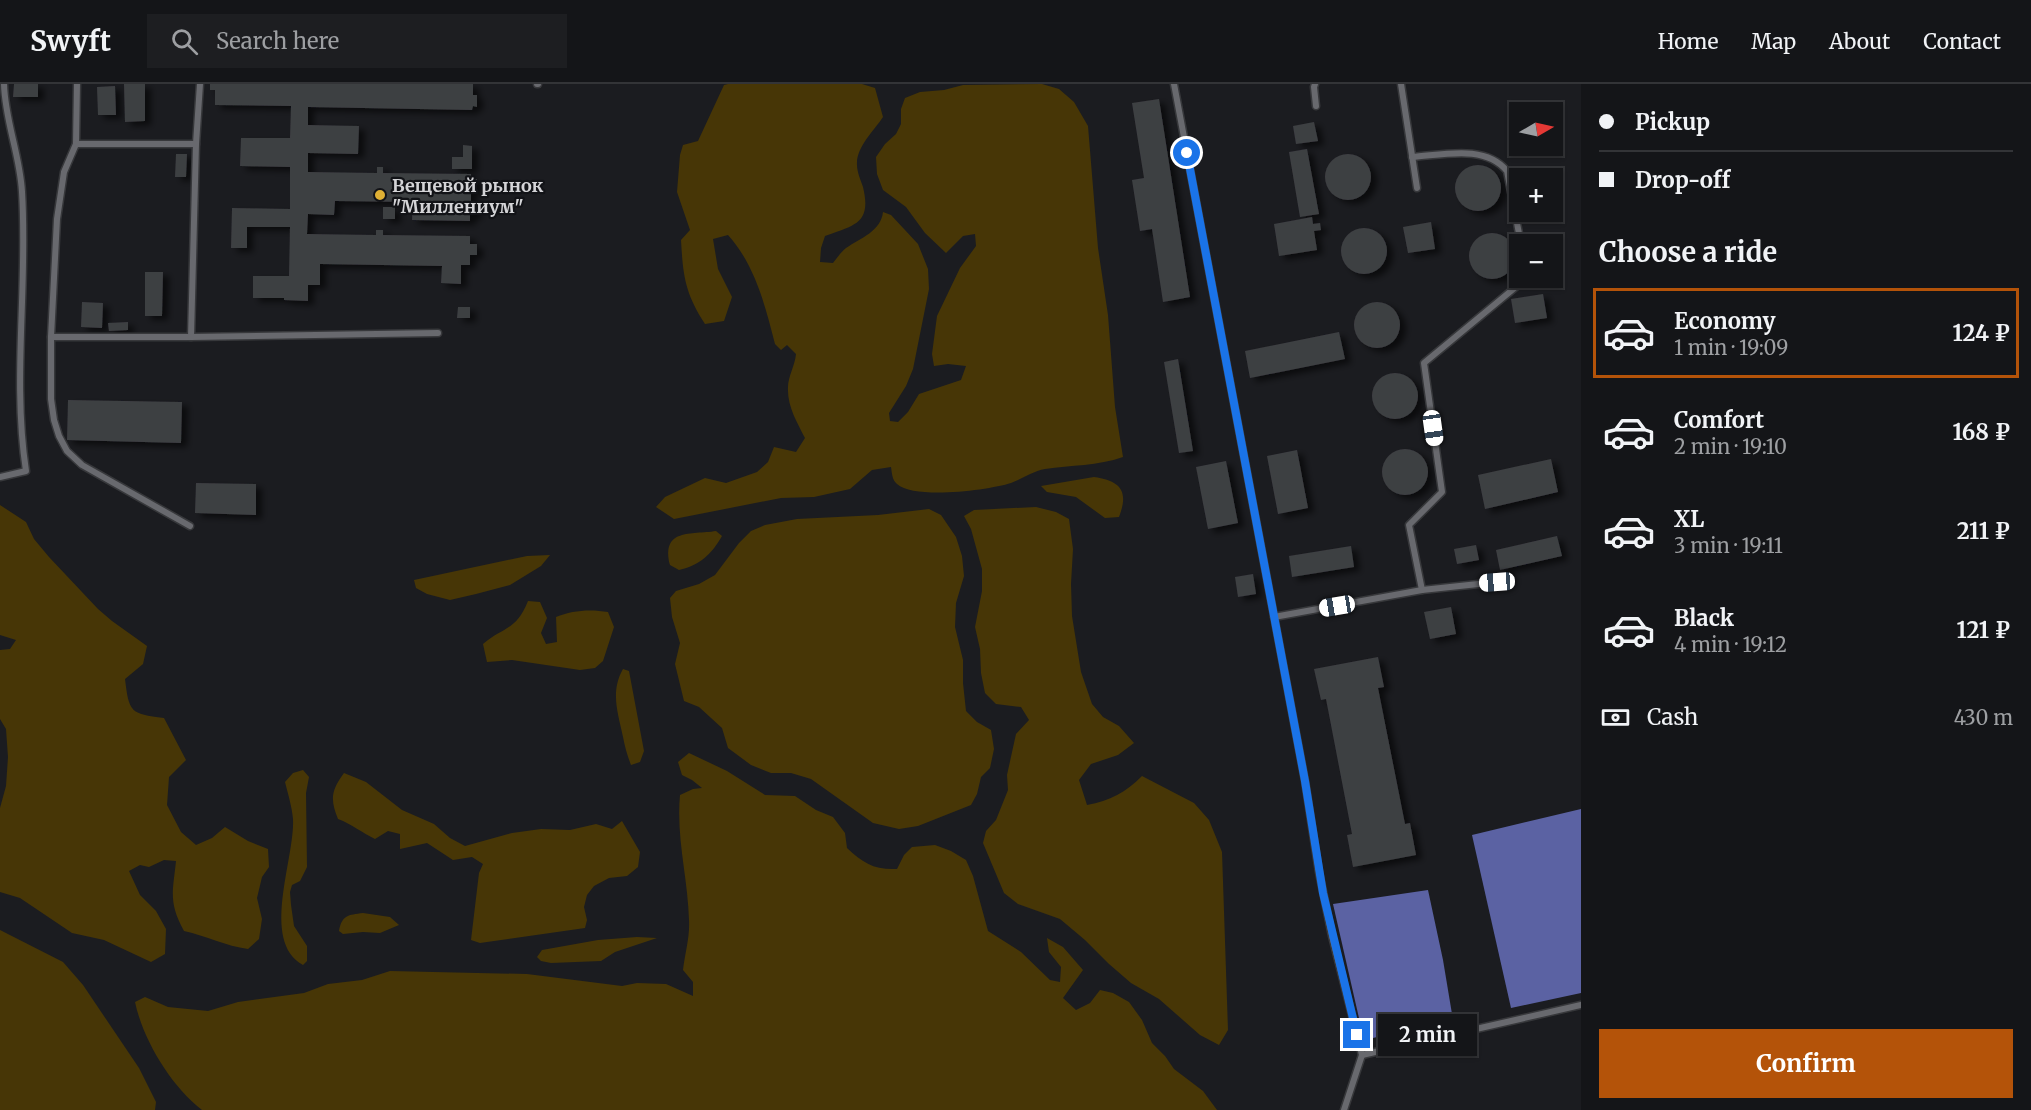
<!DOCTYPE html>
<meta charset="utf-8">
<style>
:root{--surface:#141518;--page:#1d1e21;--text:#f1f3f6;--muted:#9d9fa2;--line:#333437;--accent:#b45309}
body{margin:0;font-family:Merriweather,serif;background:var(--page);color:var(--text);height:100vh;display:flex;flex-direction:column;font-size:22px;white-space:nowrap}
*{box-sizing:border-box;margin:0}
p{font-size:20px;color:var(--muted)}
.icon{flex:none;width:33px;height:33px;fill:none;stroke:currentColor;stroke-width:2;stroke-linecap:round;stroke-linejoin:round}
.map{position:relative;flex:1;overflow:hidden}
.sheet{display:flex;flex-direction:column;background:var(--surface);width:450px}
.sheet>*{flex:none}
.hud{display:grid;align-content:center;height:132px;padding:0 18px;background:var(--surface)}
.needle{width:39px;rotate:81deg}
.fabs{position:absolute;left:1509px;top:18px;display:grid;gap:12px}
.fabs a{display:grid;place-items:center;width:54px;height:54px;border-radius:0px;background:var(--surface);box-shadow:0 2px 4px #0004,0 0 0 2px var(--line);font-size:30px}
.end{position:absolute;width:27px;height:27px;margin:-14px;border:8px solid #1a73e8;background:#fff;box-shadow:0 0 0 3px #fff}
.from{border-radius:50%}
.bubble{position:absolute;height:42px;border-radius:0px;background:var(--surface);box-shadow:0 2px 4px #0004,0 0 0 2px var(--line);font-size:20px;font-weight:700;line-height:42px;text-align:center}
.car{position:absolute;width:18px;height:36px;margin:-18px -9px;border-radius:8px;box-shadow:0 0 4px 2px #0007;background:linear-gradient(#fff 24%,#345 0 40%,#fff 0 76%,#345 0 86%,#fff 0)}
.hud b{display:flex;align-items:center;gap:21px;height:57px;font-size:22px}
.hud b+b{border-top:2px solid var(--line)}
.hud i{width:15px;height:15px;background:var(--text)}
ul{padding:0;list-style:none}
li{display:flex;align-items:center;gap:18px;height:90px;margin:0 12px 9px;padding:0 6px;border:3px solid transparent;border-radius:0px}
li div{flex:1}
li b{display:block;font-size:22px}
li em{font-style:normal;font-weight:700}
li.selected{border-color:var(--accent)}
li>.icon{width:54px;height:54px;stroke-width:1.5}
h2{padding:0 18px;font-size:27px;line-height:72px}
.pay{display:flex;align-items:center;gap:15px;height:66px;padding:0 18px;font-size:22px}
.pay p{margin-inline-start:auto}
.cta{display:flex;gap:12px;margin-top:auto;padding:12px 18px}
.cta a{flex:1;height:69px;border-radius:0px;background:var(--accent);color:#fff;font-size:24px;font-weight:700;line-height:69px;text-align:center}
header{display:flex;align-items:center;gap:36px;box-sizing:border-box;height:84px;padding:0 30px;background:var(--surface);border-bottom:2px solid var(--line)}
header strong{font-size:28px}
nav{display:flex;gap:33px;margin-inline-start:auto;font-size:21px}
.search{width:420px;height:54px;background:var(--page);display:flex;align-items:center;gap:15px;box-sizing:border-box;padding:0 21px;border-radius:0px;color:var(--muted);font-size:22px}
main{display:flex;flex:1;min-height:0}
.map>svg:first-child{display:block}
.green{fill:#473606}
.water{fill:#5b62a3}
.building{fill:#3e3f43;filter:url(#shadow)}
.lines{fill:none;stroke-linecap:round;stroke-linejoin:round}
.service-casing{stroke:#37383b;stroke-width:9}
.service{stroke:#68696e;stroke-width:6}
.route{stroke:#1a73e8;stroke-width:8}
.poi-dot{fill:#dfb034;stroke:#121317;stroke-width:2}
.labels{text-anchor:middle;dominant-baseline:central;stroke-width:4.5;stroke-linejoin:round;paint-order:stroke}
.poi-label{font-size:18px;font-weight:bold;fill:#d4d4d7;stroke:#121317;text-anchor:start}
</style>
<header>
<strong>Swyft</strong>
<div class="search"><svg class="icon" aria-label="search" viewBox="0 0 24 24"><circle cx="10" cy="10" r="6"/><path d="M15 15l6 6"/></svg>Search here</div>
<nav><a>Home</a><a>Map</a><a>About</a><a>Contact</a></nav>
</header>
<main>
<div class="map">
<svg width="1581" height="1026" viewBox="0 0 1581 1026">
<defs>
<filter id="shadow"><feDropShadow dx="6" dy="4" stdDeviation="3" flood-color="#0009"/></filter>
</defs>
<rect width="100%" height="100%" fill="#1b1c20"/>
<g class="green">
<path d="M728,0H862L875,4L883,33C874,47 856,63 857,81C857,88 861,97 863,103C872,140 854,141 825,152L821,164L820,178L833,179C837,174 841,168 846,164C861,154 881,147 883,128L891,131L918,160L928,185L929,205L913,285L906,302L889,329L890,337L898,338L908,328L919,310L961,296L966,282L948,280L934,282L932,270L937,232L960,184L976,162L975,150L963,152L946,169L925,149L906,123L883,106L877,90L876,73L885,60L896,50L901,40V25L905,14L920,8L944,6L963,1L1042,0L1059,5L1074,18L1088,42L1098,164L1108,231L1115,323L1123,373C1098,382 1071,381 1045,385C1033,387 1022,395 1011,399C989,406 915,416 897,400C892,396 892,389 891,383L872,386L850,405L814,413L781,414L674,435L656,423L665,413L705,394L726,399L757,388L768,378L774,363L796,368L805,354C797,338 787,322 788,303C788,293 795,281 796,270L787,261L781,266L775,260C765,221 755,181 728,151L713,155L718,185L732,213L724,237L705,240C685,209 683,192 681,156L690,146L677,108L680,71L683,61L698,57L724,1Z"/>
<path d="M1094,393C1121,397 1129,407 1119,433L1105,434L1076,413L1047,408L1041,402Z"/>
<path d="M0,421L26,438L34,455L49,473L98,525L112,537L147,562L143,580L125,595C129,628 130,630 164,634L186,676L169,693L167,721L181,748L196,761L212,754L225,743L248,757L268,765L269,783L262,793L257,814L262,835L259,855L248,865C226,862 206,852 184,847C168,818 173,807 176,777L164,776L149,783L140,781L129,787L140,811L156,827L166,845L165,870L151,878L104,856L72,849L20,814L0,808V724L6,702L8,673L6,645L0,635V566L10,565L16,556L0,551Z"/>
<path d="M1036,423L1056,428L1069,435L1073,465L1071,500L1072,532L1081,588L1092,620L1103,633L1119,642L1134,659L1118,671L1091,680L1079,696L1087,721C1110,717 1126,708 1142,692L1194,719L1209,736L1222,768L1228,946L1219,961L1200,951L1159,915L1131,899L1109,880L1085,856L1060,835L1018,820L1004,809L983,759L986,747L996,736L1008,706L1007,691L1016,650L1029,636L1021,623L996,620L985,609L981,589L980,565L975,543L982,507V485L971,445L964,432L974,426Z"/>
<path d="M929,425L941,431L956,453L962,472L964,492L956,519L955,543L963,576V599L966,627L977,638L991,646L994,665L990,684L981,693L977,710L971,721L918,742L899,745L873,739L811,695L791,689H771L751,681L728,664L722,644L699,623L684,617L675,580L680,559L672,533L670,514L676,507L699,500L715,491L739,459L751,447L765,441L797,435L878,431Z"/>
<path d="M716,447L722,452C711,471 700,481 679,486L670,481C661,444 691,451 716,447Z"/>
<path d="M550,471L541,482L510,501L476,510L450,516L427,510L416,504L414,496L527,472Z"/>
<path d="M528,517L540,518L547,534L541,549L546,560L557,558L556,533C572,526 591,525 608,528L614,543L603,577L595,584L580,586L512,576L487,578L483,560C504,542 516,547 528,517Z"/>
<path d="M623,585L629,587L644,667L640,678L631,681C627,671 625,663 623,653C618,629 610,608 623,585Z"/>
<path d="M689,669L727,687L765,711L795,712L816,726L833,733L845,749L847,764C863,779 874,786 897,785L904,771L912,763L935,761L951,767L966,776L973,792L988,847L1021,868L1050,896L1060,898L1061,883L1049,868L1047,854L1063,863L1083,886L1063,914L1076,926L1090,919L1100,906L1113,909L1129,918L1142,936L1152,959L1165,972L1174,985L1203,1007L1217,1026H202C171,1002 143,956 135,918L145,913L168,923L208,927L238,918L304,909L328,900L362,896L390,887L527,890L622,902L637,899L666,900L693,912V898L683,886C685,869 690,853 689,836C688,794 676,754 680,711L693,705L702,704L692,696L682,691L678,678Z"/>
<path d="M303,686L309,693L306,709L307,783L300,797L292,801L290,808L291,821L294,842L307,862V877L303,881C260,857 295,775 293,735C292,723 288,710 285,698L293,689Z"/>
<path d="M344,689L366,698L402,726L434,740L450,754L465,762L512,749L541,745L570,746L596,740L612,745L622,737L640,768L638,783L627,792L609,794L594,802L587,811L584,823L587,836L585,844L480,859L471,856L479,789L483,780L472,773L453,776L427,759L400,765V750L388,747L375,755C362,749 352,740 338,735C330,715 331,707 344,689Z"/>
<path d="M363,829L390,833L399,841L380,849L363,848L343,850L339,847C342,831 348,831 363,829Z"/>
<path d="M0,846L63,878L83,901L139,984L156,1018L155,1026H0Z"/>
<path d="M637,853L657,854L615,868L601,877L551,879L541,877L537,873L542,866L598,856Z"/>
</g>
<g class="water">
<path d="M1581,725V909L1511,924L1472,751Z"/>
<path d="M1428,806L1443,876L1453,936L1364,956L1333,820Z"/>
</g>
<g class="building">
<path d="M14,0H38V13H13Z"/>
<path d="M124,0H145V37L125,38Z"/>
<path d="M210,0H473V11H477V23L473,22L472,26L308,23V41L359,42L358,70L308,69V88L377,89V83H383V89L471,90V95H477V106H471V122H476V131H470V137L412,136L413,118L335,117L334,131L308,130L307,150L376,151V146H383V151L470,152V160H477V171H470V181H461V200L441,199L442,182L320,180V201H308V217L284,216V214H253V192H289L290,143H247V164H231L232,124L290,125V83L240,82L241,54H290L291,22L215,21V6H210Z"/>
<path d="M115,2L116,31H98L97,3Z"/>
<path d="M1159,15L1190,213L1163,218L1152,145L1140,147L1132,96L1144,94L1132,19Z"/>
<path d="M1314,38L1318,57L1296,60L1293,42Z"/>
<path d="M463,61L472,62V85H452V73H463Z"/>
<path d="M1307,65L1319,130L1300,133L1289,68Z"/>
<path d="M176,70H187L186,93H175Z"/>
<circle cx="1348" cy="93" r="23"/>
<circle cx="1478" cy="104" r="23"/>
<rect x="383" y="123" width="12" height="12"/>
<path d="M1312,133L1313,140L1320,139L1321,146L1314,147L1317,166L1279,172L1274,140Z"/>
<path d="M1431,138L1435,165L1408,169L1403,143Z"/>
<circle cx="1364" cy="167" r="23"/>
<circle cx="1492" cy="172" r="23"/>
<path d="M145,188H163L162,232H145Z"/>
<path d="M1543,210L1547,234L1515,239L1511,215Z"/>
<path d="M82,218L103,219L102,244L81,243Z"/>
<circle cx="1377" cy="241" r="23"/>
<path d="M458,223H470V234H457Z"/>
<path d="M128,238V246L109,247L108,239Z"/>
<path d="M1339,248L1345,275L1250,294L1245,267Z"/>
<path d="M1178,275L1193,367L1179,369L1164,278Z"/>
<circle cx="1395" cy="312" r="23"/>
<path d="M68,316L182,318L181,359L67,356Z"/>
<circle cx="1405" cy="388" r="23"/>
<path d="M1297,366L1308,424L1278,430L1267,372Z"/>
<path d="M1551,375L1558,408L1485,425L1478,391Z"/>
<path d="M1226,377L1238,439L1208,445L1196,383Z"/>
<path d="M196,399L256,400V431L195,429Z"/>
<path d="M1557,452L1562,472L1500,486L1496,466Z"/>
<path d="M1476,461L1479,476L1457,480L1454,465Z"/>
<path d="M1351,462L1354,483L1292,493L1289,472Z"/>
<path d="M1253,490L1256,510L1238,513L1235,493Z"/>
<path d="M1451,523L1456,550L1430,555L1424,528Z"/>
<path d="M1378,573L1384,603L1378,604L1405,740L1410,739L1416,771L1353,783L1347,751L1352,750L1326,615L1321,616L1314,585Z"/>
</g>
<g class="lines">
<defs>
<g id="service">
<path d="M77,0L76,60L64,88L57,135L51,253V315L54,336L59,352L67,367L82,381L190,442"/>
<path d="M537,0H538"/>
<path d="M1174,0L1305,697L1319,788L1332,852L1362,971L1344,1026"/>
<path d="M1315,0L1314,3L1316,22"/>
<path d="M1401,0L1417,104"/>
<path d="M76,60H196"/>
<path d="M1412,73C1443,71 1485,60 1507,87L1521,160"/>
<path d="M51,253H191L196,60L200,0"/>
<path d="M191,253L438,249"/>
<path d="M0,393L26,387C12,295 28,201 22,108C20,71 5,37 4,0"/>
<path d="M1422,506L1409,441L1442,408L1424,279L1517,202L1521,194"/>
<path d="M1274,533L1422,506L1497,498"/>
<path d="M1362,971L1581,921"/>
</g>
</defs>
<use href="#service" class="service-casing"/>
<use href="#service" class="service"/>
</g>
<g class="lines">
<path class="route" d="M1187,69L1305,697L1323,809L1357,951"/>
</g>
<circle class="poi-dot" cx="380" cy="111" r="6"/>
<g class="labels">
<g class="poi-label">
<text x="392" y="101">Вещевой рынок<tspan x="392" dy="21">"Миллениум"</tspan></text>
</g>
</g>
</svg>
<div class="fabs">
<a><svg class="needle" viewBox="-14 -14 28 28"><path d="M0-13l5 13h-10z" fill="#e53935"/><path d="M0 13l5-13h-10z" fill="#9d9fa2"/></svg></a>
<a>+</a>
<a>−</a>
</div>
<i class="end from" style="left:1187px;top:69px"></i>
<i class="end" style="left:1357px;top:951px"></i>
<div class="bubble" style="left:1378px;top:930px;width:99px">2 min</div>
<i class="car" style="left:1433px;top:344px;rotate:172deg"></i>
<i class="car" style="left:1497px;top:498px;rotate:266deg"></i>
<i class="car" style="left:1337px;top:522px;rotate:260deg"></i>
</div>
<section class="sheet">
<div class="hud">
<b><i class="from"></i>Pickup</b>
<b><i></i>Drop-off</b>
</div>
<h2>Choose a ride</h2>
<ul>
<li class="selected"><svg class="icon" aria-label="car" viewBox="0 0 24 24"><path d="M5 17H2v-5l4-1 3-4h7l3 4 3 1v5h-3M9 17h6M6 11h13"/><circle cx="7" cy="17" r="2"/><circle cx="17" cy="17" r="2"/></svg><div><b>Economy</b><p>1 min · 19:09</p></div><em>124 ₽</em></li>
<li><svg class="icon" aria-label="car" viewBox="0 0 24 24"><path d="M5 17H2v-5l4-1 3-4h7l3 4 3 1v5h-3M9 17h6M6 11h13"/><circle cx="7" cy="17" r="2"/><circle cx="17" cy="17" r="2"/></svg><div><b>Comfort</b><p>2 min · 19:10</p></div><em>168 ₽</em></li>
<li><svg class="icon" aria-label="car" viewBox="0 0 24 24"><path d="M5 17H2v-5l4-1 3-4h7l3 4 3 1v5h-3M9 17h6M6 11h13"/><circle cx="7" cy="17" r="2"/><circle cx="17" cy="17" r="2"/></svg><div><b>XL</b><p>3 min · 19:11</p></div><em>211 ₽</em></li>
<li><svg class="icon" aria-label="car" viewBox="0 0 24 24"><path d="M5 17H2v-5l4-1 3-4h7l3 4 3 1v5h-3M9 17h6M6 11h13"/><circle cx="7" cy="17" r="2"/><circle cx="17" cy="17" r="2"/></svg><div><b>Black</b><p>4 min · 19:12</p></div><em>121 ₽</em></li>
</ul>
<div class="pay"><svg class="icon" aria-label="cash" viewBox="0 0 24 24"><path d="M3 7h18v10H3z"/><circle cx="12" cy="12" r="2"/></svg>Cash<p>430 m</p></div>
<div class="cta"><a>Confirm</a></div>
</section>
</main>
